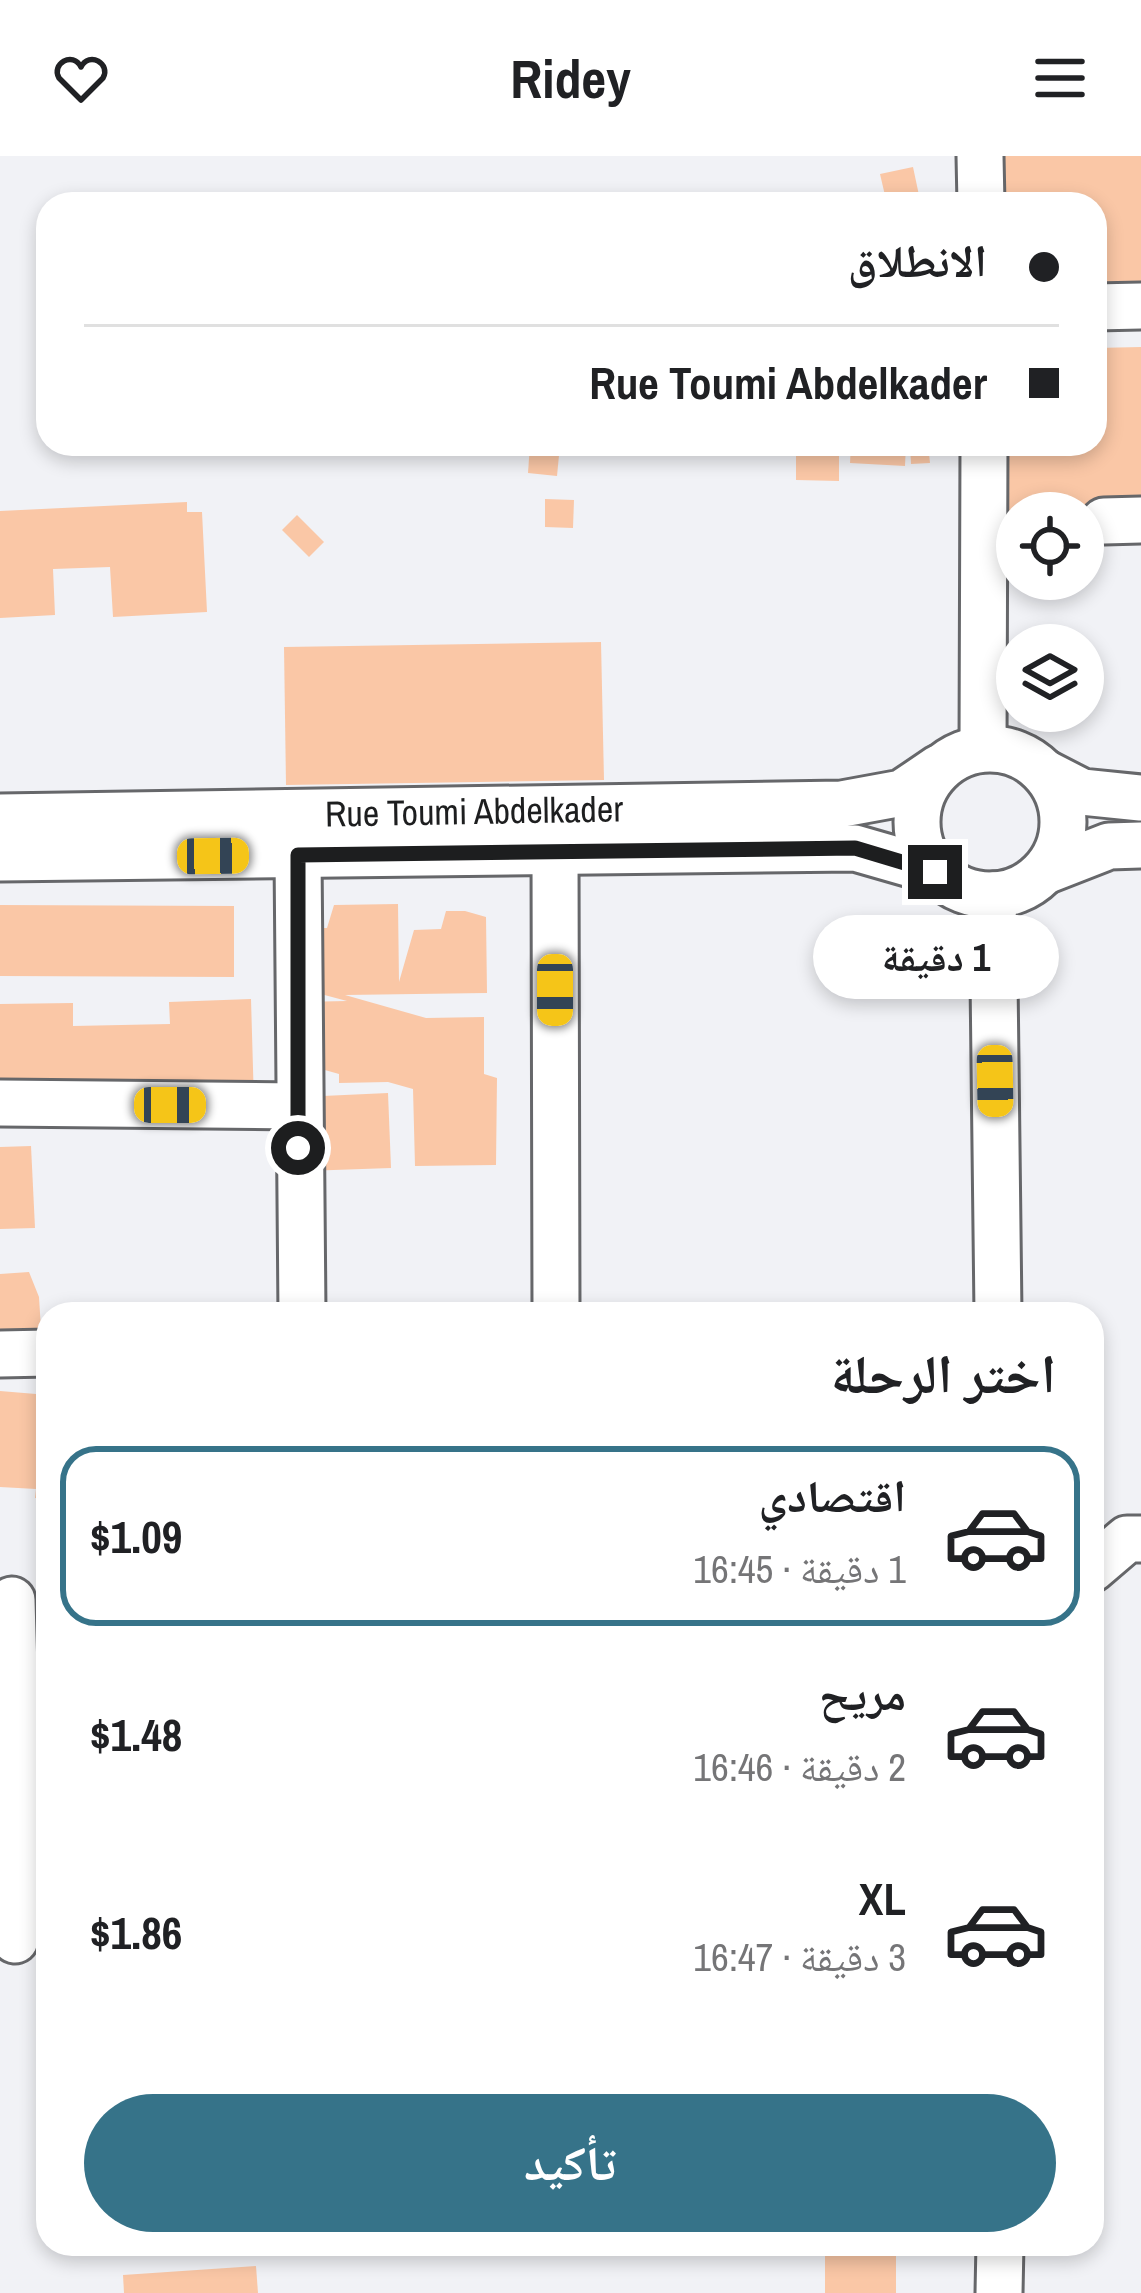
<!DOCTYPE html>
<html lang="ar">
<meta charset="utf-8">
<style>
:root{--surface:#fff;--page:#f6f6f6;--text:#202124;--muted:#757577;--line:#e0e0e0;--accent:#367389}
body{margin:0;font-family:"Archivo Narrow","Noto Naskh Arabic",sans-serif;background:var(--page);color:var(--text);direction:rtl;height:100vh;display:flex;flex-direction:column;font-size:45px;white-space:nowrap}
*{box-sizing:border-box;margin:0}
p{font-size:39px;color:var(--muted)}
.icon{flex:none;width:66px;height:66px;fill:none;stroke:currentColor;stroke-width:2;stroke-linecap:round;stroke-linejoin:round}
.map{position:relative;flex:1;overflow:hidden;direction:ltr}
.details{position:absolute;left:36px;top:1146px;width:1068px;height:954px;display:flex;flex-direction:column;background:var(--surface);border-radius:36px;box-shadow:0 6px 18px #0003;direction:rtl}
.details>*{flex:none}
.hud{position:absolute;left:36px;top:36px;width:1071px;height:264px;border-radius:36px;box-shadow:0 6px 18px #0003;direction:rtl;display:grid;align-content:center;height:264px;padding:0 48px;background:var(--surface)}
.controls{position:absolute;left:996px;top:336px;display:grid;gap:24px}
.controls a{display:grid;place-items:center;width:108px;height:108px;border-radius:50%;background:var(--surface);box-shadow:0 6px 18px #0003;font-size:60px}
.end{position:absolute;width:54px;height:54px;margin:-27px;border:15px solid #1d1e1f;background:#fff;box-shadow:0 0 0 6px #fff}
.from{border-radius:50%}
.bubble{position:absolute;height:84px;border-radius:42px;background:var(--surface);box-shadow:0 6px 18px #0003;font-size:39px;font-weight:700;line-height:84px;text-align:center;direction:rtl}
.car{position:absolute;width:36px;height:72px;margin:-36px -18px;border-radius:15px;box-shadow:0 0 9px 3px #0007;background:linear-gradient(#f5c518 24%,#345 0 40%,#f5c518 0 76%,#345 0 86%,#f5c518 0)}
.hud b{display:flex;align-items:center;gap:42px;height:114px;font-size:45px}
.hud b+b{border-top:3px solid var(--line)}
.hud i{width:30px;height:30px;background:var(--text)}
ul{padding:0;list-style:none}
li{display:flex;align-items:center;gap:36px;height:180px;margin:0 24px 18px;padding:0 24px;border:6px solid transparent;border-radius:36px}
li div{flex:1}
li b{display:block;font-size:45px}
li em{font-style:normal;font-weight:700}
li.on{border-color:var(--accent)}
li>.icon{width:108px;height:108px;stroke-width:1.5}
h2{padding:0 48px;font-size:54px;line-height:144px}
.cta{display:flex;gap:24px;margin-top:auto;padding:24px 48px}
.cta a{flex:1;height:138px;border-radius:72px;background:var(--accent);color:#fff;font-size:48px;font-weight:700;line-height:138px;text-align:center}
header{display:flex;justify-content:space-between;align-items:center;height:156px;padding:0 48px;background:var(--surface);font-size:54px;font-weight:700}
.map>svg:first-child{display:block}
.building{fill:#fac7a6}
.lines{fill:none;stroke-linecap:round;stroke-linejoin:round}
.minor-casing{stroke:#66676a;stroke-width:51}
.minor{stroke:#fff;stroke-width:45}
.route{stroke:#1d1e1f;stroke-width:15}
.labels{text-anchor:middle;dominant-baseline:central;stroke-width:10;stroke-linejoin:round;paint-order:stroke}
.street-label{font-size:36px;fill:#1d1e1f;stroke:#fff}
</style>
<header><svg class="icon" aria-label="menu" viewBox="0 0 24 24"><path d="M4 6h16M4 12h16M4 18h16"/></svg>Ridey<svg class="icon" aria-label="heart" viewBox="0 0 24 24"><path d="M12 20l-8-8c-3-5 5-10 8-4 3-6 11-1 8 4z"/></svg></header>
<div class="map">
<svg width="1141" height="2137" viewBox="0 0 1141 2137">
<rect width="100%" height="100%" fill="#f1f2f6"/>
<g class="building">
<path d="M982,0H1141V144L1095,145V48H984Z"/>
<path d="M913,11L920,44L887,48L880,18Z"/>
<path d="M1141,191V356L986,360L984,288H1095V192Z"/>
<path d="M530,288L560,289L557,320L528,317Z"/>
<path d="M796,288H839V325L796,324Z"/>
<path d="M851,288H906L905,310L850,307Z"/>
<path d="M910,288H928L930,307L911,308Z"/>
<path d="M545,343L574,344L573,372L545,371Z"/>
<path d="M187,346V356H202L207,456L113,461L110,411L53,413L55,459L0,462V355Z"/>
<path d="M297,359L324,386L309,401L282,374Z"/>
<path d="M601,486L604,624L286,629L284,491Z"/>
<path d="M398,748L399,826L414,774L441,773L446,755H465L486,761L487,837L345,839L426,862L484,861V918L497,922L496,1009L415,1010L413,933L388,926L339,927V918L300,907L299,846L347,845L302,833V772H327L334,749Z"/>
<path d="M0,749L234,750V821L0,820Z"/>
<path d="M251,843L254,947L0,953V848L73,847V870L170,868L169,846Z"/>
<path d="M388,937L391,1012L305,1015L301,941Z"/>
<path d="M31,990L35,1072L0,1073V991Z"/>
<path d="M29,1116L39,1141L42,1189L0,1195V1118Z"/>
<path d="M0,1235L48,1239V1343L35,1342L36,1333L0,1331Z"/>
<path d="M48,1503V1596L13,1597L9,1505Z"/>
<path d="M48,1605V1682L11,1683L8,1607Z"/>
<rect x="825" y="2088" width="71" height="49"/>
<path d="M256,2110L258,2137H124L123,2119Z"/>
</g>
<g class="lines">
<defs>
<g id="minor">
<path d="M980,0L981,48"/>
<path d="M1095,151L1141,150"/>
<path d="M1104,365L1141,364"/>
<path d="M983,592L984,288"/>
<circle cx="990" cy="666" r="73"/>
<path d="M1045,617L1082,636L1141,642"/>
<path d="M0,661L842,648L902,637L939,612"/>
<path d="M555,696L556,1158"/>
<path d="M298,699L302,1158"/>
<path d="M0,702L855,692L935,715"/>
<path d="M1045,715L1109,690L1141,689"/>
<path d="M993,739L998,1158"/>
<path d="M0,947L297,950"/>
<path d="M0,1198L48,1197"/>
<path d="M1092,1413L1127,1383H1141"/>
<path d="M12,1444L20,1723L15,1784"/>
<path d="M999,2137L1000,2088"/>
</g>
</defs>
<use href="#minor" class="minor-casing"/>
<use href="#minor" class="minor"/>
</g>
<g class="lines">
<path class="route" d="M298,992V699L855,692L935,716"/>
</g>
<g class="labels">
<g class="street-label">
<text transform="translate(474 655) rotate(-1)">Rue Toumi Abdelkader</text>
</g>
</g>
</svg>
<div class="controls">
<a><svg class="icon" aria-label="locate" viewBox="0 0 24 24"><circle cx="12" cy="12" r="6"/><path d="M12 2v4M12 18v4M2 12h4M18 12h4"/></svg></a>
<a><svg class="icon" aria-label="layers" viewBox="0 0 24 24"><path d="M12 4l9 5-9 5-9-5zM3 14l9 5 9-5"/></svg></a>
</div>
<i class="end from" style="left:298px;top:992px"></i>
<i class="end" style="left:935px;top:716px"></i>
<div class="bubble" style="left:813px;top:759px;width:246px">1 دقيقة</div>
<i class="car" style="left:213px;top:700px;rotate:89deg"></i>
<i class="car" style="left:555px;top:834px;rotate:180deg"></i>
<i class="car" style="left:995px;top:925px;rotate:179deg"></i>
<i class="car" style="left:170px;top:949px;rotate:90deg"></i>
<div class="hud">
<b><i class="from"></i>الانطلاق</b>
<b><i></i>Rue Toumi Abdelkader</b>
</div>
<section class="details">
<h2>اختر الرحلة</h2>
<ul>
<li class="on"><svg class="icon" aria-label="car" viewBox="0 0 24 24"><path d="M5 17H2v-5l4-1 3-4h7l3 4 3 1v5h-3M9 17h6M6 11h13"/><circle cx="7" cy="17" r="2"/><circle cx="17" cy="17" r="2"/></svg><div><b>اقتصادي</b><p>1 دقيقة · 16:45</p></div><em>$1.09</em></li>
<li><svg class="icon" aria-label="car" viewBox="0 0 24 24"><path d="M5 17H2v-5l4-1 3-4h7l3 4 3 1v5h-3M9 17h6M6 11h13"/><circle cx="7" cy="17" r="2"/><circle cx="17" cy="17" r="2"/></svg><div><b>مريح</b><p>2 دقيقة · 16:46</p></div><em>$1.48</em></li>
<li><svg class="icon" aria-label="car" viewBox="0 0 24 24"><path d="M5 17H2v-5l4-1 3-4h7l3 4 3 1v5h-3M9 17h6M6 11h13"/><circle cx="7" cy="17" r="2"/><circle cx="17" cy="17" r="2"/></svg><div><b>XL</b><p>3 دقيقة · 16:47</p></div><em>$1.86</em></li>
</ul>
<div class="cta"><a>تأكيد</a></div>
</section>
</div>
